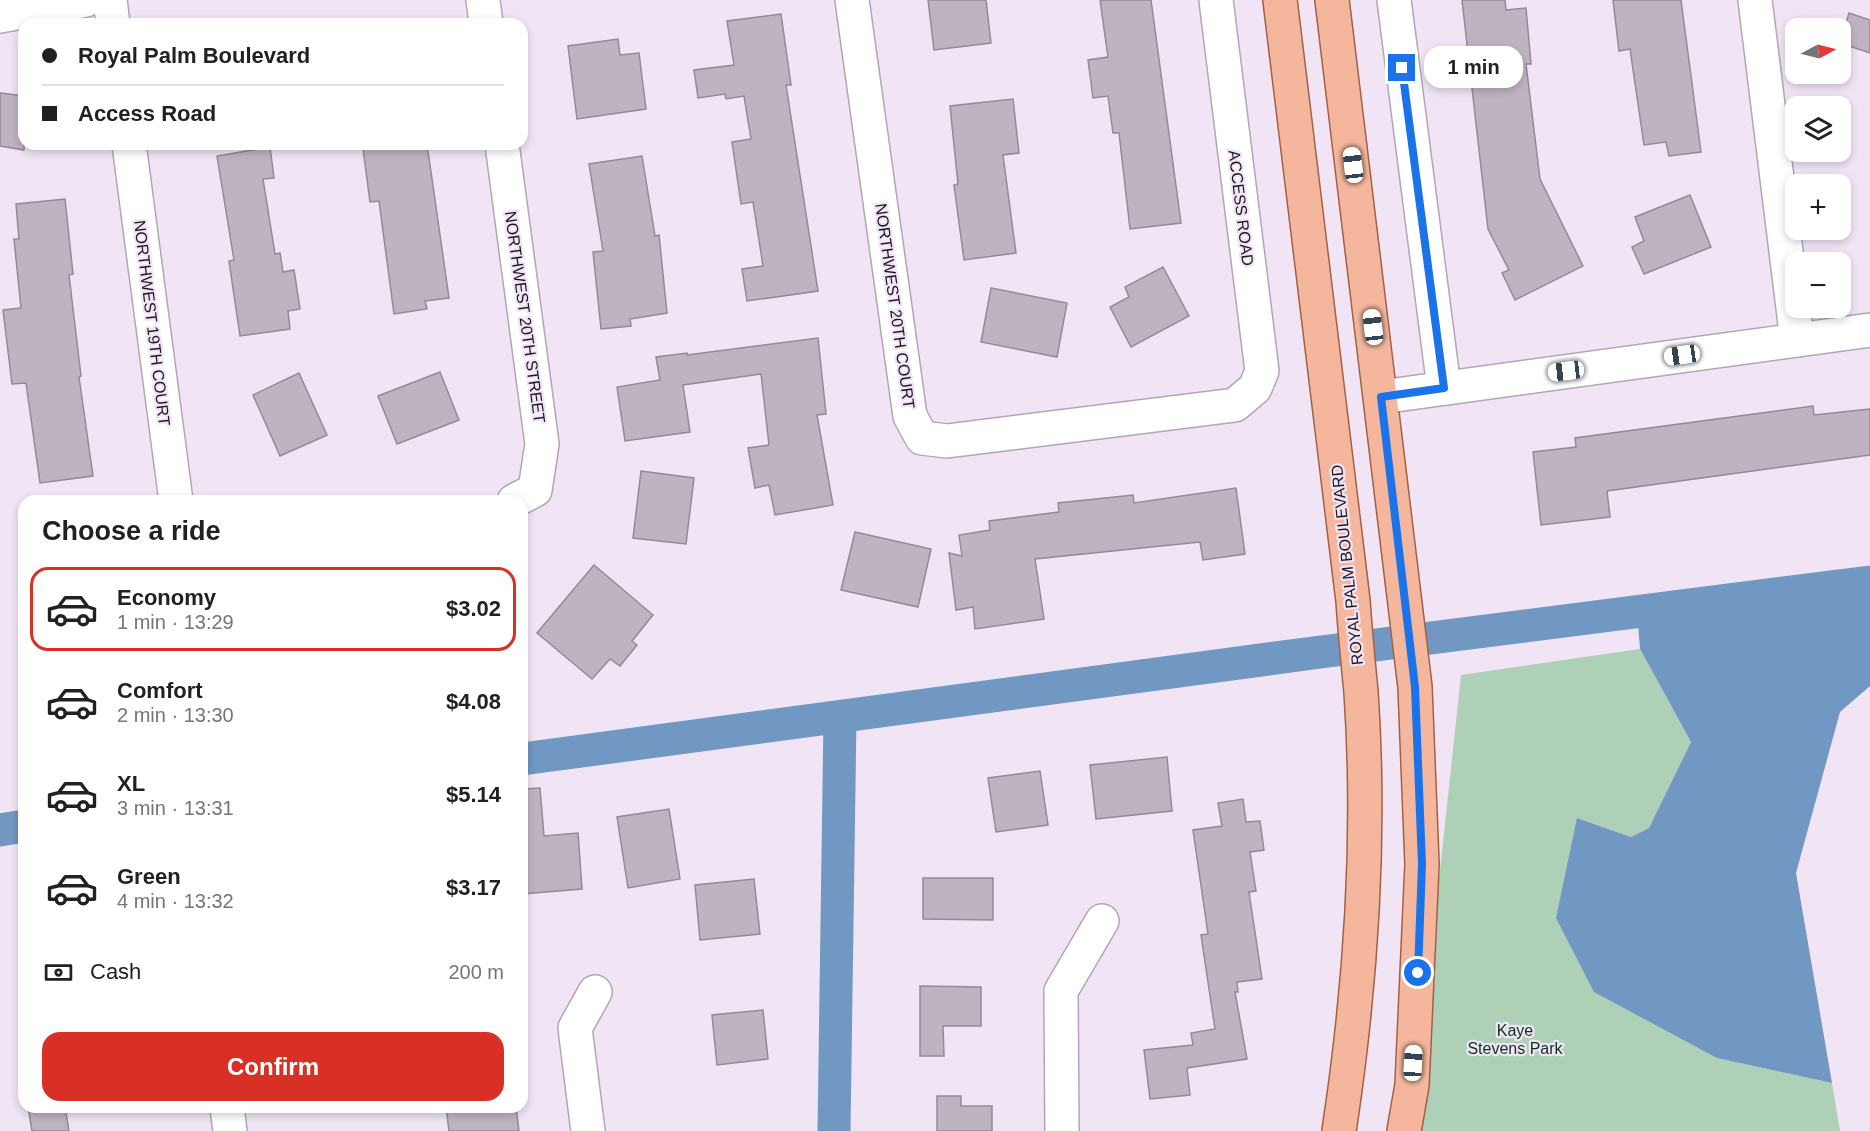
<!DOCTYPE html>
<meta charset="utf-8">
<style>
:root{--surface:#fff;--page:#f6f6f6;--text:#202124;--muted:#757577;--line:#e0e0e0;--accent:#d93025}
body{margin:0;font-family:Arial,sans-serif;background:var(--page);color:var(--text);height:100vh;display:flex;flex-direction:column;font-size:22px;white-space:nowrap}
*{box-sizing:border-box;margin:0}
p{font-size:20px;color:var(--muted)}
.icon{flex:none;width:33px;height:33px;fill:none;stroke:currentColor;stroke-width:2;stroke-linecap:round;stroke-linejoin:round}
.map{position:relative;flex:1;overflow:hidden}
.side{position:absolute;left:18px;top:495px;width:510px;height:618px;display:flex;flex-direction:column;background:var(--surface);border-radius:18px;box-shadow:0 3px 9px #0003}
.side>*{flex:none}
.hud{position:absolute;left:18px;top:18px;width:510px;height:132px;border-radius:18px;box-shadow:0 3px 9px #0003;display:grid;align-content:center;height:132px;padding:0 24px;background:var(--surface)}
.needle{width:39px;rotate:83deg}
.fabs{position:absolute;left:1785px;top:18px;display:grid;gap:12px}
.fabs a{display:grid;place-items:center;width:66px;height:66px;border-radius:12px;background:var(--surface);box-shadow:0 3px 9px #0003;font-size:30px}
.end{position:absolute;width:27px;height:27px;margin:-14px;border:8px solid #1a73e8;background:#fff;box-shadow:0 0 0 3px #fff}
.from{border-radius:50%}
.bubble{position:absolute;height:42px;border-radius:18px;background:var(--surface);box-shadow:0 3px 9px #0003;font-size:20px;font-weight:800;line-height:42px;text-align:center}
.car{position:absolute;width:18px;height:36px;margin:-18px -9px;border-radius:8px;box-shadow:0 0 4px 2px #0007;background:linear-gradient(#fff 24%,#345 0 40%,#fff 0 76%,#345 0 86%,#fff 0)}
.hud b{display:flex;align-items:center;gap:21px;height:57px;font-size:22px}
.hud b+b{border-top:2px solid var(--line)}
.hud i{width:15px;height:15px;background:var(--text)}
ul{padding:0;list-style:none}
li{display:flex;align-items:center;gap:18px;height:84px;margin:0 12px 9px;padding:0 12px;border:3px solid transparent;border-radius:18px}
li div{flex:1}
li b{display:block;font-size:22px}
li em{font-style:normal;font-weight:800}
li.on{border-color:var(--accent)}
li>.icon{width:54px;height:54px;stroke-width:1.5}
h2{padding:0 24px;font-size:27px;line-height:72px}
.pay{display:flex;align-items:center;gap:15px;height:66px;padding:0 24px;font-size:22px}
.pay p{margin-inline-start:auto}
.primary-button{display:flex;gap:12px;margin-top:auto;padding:12px 24px}
.primary-button a{flex:1;height:69px;border-radius:18px;background:var(--accent);color:#fff;font-size:24px;font-weight:800;line-height:69px;text-align:center}
.map>svg:first-child{display:block}
.green{fill:#add0b7}
.water{fill:#7098c2}
.lines{fill:none;stroke-linecap:round;stroke-linejoin:round}
.canal{stroke:#7098c2;stroke-width:33}
.building{fill:#bfb3c2;stroke:#948997;stroke-width:1.5}
.minor-casing{stroke:#b2a6b6;stroke-width:36}
.major-casing{stroke:#a46046;stroke-width:36}
.minor{stroke:#fff;stroke-width:33}
.major{stroke:#f4b79d;stroke-width:33}
.route{stroke:#1a73e8;stroke-width:8}
.labels{text-anchor:middle;dominant-baseline:central;stroke-width:4.5;stroke-linejoin:round;paint-order:stroke}
.street-label{font-size:16px;fill:#1c171d;stroke:#f1e5f5}
.park-label{font-size:16px;fill:#08331b;stroke:#f1e5f5}
</style>
<div class="map">
<svg width="1870" height="1131" viewBox="0 0 1870 1131">
<rect width="100%" height="100%" fill="#f1e5f5"/>
<path class="green" d="M1640,649L1691,742L1649,828L1631,837L1577,818L1717,1058L1832,1083L1840,1131H1412L1461,675Z"/>
<path class="water" d="M1870,582V686L1840,712L1796,873L1832,1083L1717,1058L1594,992L1556,918L1577,818L1631,837L1649,828L1691,742L1640,649L1637,612Z"/>
<g class="lines">
<g class="canal">
<path d="M522,759L1313,653L1870,582"/>
<path d="M0,830L24,826"/>
<path d="M834,1131L840,717"/>
</g>
</g>
<g class="building">
<path d="M928,0H986L991,43L934,50Z"/>
<path d="M1100,0H1151L1181,223L1130,229L1119,133H1113L1108,96L1093,98L1088,60L1108,57Z"/>
<path d="M1462,0H1505L1506,10L1526,8L1531,64H1526L1540,179L1583,266L1515,300L1502,273L1509,270L1488,229Z"/>
<path d="M1613,0H1681L1701,152L1669,156L1666,142L1644,145L1630,49L1619,51Z"/>
<path d="M1849,13L1870,20V53L1840,43Z"/>
<path d="M781,14L791,85H786L818,291L747,301L742,269L763,266L753,202L741,204L732,142L751,139L744,96L726,99L725,94L698,98L694,70L734,65L727,21Z"/>
<path d="M618,39L620,55L639,53L646,109L577,119L568,46Z"/>
<path d="M0,93L24,96V150L0,146Z"/>
<path d="M1013,99L1019,153L1003,155L1016,253L964,260L954,185L958,184L950,106Z"/>
<path d="M402,144H427L449,298L425,301L427,309L394,314L379,201L370,202L363,149Z"/>
<path d="M270,147L274,178L263,179L275,254L280,253L283,272L294,270L300,309L288,311L290,329L240,336L229,261L234,260L217,156Z"/>
<path d="M642,156L655,236L659,235L667,313L630,319L631,326L601,329L593,252L603,251L589,164Z"/>
<path d="M1690,195L1711,247L1644,274L1632,247L1644,241L1635,217Z"/>
<path d="M65,199L73,274L69,275L81,376L79,377L93,476L40,483L26,383L12,384L3,310L21,308L14,239H19L16,204Z"/>
<path d="M1163,267L1189,316L1131,347L1110,307L1129,297L1125,287Z"/>
<path d="M991,288L1067,303L1057,357L981,342Z"/>
<path d="M818,338L826,414L817,415L833,505L775,515L769,485L755,488L748,448L769,445L761,374L683,385L690,432L625,441L617,387L660,380L656,357L687,353V355Z"/>
<path d="M440,372L459,420L397,444L378,396Z"/>
<path d="M299,373L327,435L280,456L253,395Z"/>
<path d="M1813,406L1814,415L1870,409V455L1607,491L1610,517L1541,525L1533,452L1576,447L1575,438Z"/>
<path d="M641,471L694,478L686,544L633,538Z"/>
<path d="M1236,488L1245,554L1203,560L1200,542L1035,559L1044,619L975,629L973,607L956,610L949,553L962,556L959,535L990,530L989,521L1059,512L1058,503L1133,495L1134,503Z"/>
<path d="M855,532L931,549L918,607L841,590Z"/>
<path d="M594,565L653,615L632,641L637,645L620,666L610,659L592,679L537,633Z"/>
<path d="M1167,757L1172,811L1096,819L1090,765Z"/>
<path d="M1040,771L1048,825L996,832L988,778Z"/>
<path d="M540,788L544,836L578,833L582,889L522,894V789Z"/>
<path d="M1243,799L1246,822L1260,821L1264,850L1250,852L1256,891L1249,892L1262,979L1237,982L1238,992H1235L1247,1059L1187,1068L1190,1095L1150,1099L1144,1050L1193,1045L1191,1033L1215,1029L1201,935L1208,934L1193,830L1222,826L1218,803Z"/>
<path d="M669,809L680,879L628,888L617,817Z"/>
<path d="M923,878H993V920L923,919Z"/>
<path d="M754,879L760,934L700,940L695,885Z"/>
<path d="M920,986L981,987V1026H943L944,1056H920Z"/>
<path d="M763,1010L768,1059L717,1065L712,1015Z"/>
<path d="M937,1096H961V1106H992V1131H937Z"/>
<path d="M28,1107H65L69,1131H32Z"/>
<path d="M446,1107H516L519,1131H449Z"/>
</g>
<g class="lines">
<defs>
<g id="minor">
<path d="M110,0L113,24"/>
<path d="M483,0L486,24"/>
<path d="M852,0L910,416L922,438L947,441L1235,405L1255,388L1262,371L1216,0"/>
<path d="M1394,0L1444,388"/>
<path d="M1755,0L1797,340"/>
<path d="M0,16L86,0"/>
<path d="M129,144L176,501"/>
<path d="M502,144L542,444L535,490L514,501"/>
<path d="M1381,397L1870,330"/>
<path d="M227,1107L230,1131"/>
<path d="M588,1131L575,1028L595,992"/>
<path d="M1062,1131L1061,991L1102,921"/>
</g>
<g id="major">
<path d="M1280,0L1353,601C1355,631 1358,661 1361,692C1371,838 1361,986 1339,1131"/>
<path d="M1332,0L1415,687L1422,864L1412,1085L1404,1131"/>
</g>
</defs>
<use href="#minor" class="minor-casing"/>
<use href="#major" class="major-casing"/>
<use href="#minor" class="minor"/>
<use href="#major" class="major"/>
</g>
<g class="lines">
<path class="route" d="M1402,68L1444,388L1381,397L1415,687L1422,864L1418,973"/>
</g>
<g class="labels">
<g class="street-label">
<text transform="translate(1241 208) rotate(83)">ACCESS ROAD</text>
<text transform="translate(895 306) rotate(82)">NORTHWEST 20TH COURT</text>
<text transform="translate(525 317) rotate(82)">NORTHWEST 20TH STREET</text>
<text transform="translate(152 323) rotate(83)">NORTHWEST 19TH COURT</text>
<text transform="translate(1347 565) rotate(-96)">ROYAL PALM BOULEVARD</text>
</g>
<g class="park-label">
<text x="1515" y="1030">Kaye<tspan x="1515" dy="18">Stevens Park</tspan></text>
</g>
</g>
</svg>
<div class="fabs">
<a><svg class="needle" viewBox="-14 -14 28 28"><path d="M0-13l5 13h-10z" fill="#e53935"/><path d="M0 13l5-13h-10z" fill="#757577"/></svg></a>
<a><svg class="icon" aria-label="layers" viewBox="0 0 24 24"><path d="M12 4l9 5-9 5-9-5zM3 14l9 5 9-5"/></svg></a>
<a>+</a>
<a>−</a>
</div>
<i class="end from" style="left:1418px;top:973px"></i>
<i class="end" style="left:1402px;top:68px"></i>
<div class="bubble" style="left:1424px;top:46px;width:99px">1 min</div>
<i class="car" style="left:1353px;top:165px;rotate:353deg"></i>
<i class="car" style="left:1373px;top:327px;rotate:353deg"></i>
<i class="car" style="left:1682px;top:355px;rotate:262deg"></i>
<i class="car" style="left:1566px;top:371px;rotate:263deg"></i>
<i class="car" style="left:1413px;top:1063px;rotate:3deg"></i>
<div class="hud">
<b><i class="from"></i>Royal Palm Boulevard</b>
<b><i></i>Access Road</b>
</div>
<section class="side">
<h2>Choose a ride</h2>
<ul>
<li class="on"><svg class="icon" aria-label="car" viewBox="0 0 24 24"><path d="M5 17H2v-5l4-1 3-4h7l3 4 3 1v5h-3M9 17h6M6 11h13"/><circle cx="7" cy="17" r="2"/><circle cx="17" cy="17" r="2"/></svg><div><b>Economy</b><p>1 min · 13:29</p></div><em>$3.02</em></li>
<li><svg class="icon" aria-label="car" viewBox="0 0 24 24"><path d="M5 17H2v-5l4-1 3-4h7l3 4 3 1v5h-3M9 17h6M6 11h13"/><circle cx="7" cy="17" r="2"/><circle cx="17" cy="17" r="2"/></svg><div><b>Comfort</b><p>2 min · 13:30</p></div><em>$4.08</em></li>
<li><svg class="icon" aria-label="car" viewBox="0 0 24 24"><path d="M5 17H2v-5l4-1 3-4h7l3 4 3 1v5h-3M9 17h6M6 11h13"/><circle cx="7" cy="17" r="2"/><circle cx="17" cy="17" r="2"/></svg><div><b>XL</b><p>3 min · 13:31</p></div><em>$5.14</em></li>
<li><svg class="icon" aria-label="car" viewBox="0 0 24 24"><path d="M5 17H2v-5l4-1 3-4h7l3 4 3 1v5h-3M9 17h6M6 11h13"/><circle cx="7" cy="17" r="2"/><circle cx="17" cy="17" r="2"/></svg><div><b>Green</b><p>4 min · 13:32</p></div><em>$3.17</em></li>
</ul>
<div class="pay"><svg class="icon" aria-label="cash" viewBox="0 0 24 24"><path d="M3 7h18v10H3z"/><circle cx="12" cy="12" r="2"/></svg>Cash<p>200 m</p></div>
<div class="primary-button"><a>Confirm</a></div>
</section>
</div>
